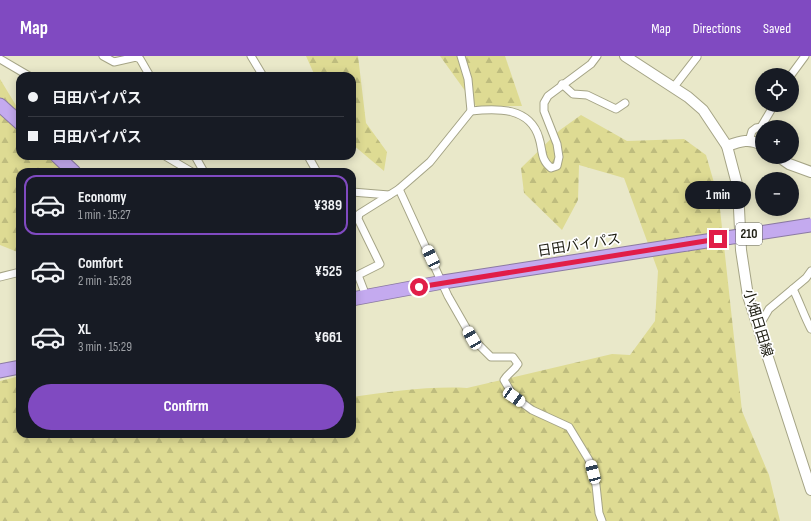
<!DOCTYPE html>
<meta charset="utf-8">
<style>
:root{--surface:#171b24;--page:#20242c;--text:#f1f3f6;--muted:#9ea1a6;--line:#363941;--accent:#804ac1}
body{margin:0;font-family:"Sofia Sans Condensed","Noto Sans JP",sans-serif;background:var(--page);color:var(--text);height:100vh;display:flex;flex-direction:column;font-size:15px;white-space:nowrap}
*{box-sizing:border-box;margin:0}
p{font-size:13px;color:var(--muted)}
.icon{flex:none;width:22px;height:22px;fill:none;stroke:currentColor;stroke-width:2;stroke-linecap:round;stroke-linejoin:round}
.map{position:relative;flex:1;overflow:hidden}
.drawer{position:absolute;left:16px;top:112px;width:340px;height:270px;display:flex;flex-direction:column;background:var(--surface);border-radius:12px;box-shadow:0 2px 10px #0003}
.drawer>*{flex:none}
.banner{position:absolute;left:16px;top:16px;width:340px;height:88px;border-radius:12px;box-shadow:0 2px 10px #0003;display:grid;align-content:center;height:88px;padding:0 12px;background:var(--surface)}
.tools{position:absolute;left:755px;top:12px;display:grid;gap:8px}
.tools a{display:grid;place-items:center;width:44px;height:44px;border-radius:50%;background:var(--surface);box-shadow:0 2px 10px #0003;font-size:20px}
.end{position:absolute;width:18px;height:18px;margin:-9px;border:5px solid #e11d48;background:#fff;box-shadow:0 0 0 2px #fff}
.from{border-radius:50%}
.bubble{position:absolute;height:28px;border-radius:14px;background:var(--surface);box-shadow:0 2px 10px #0003;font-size:13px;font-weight:700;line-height:28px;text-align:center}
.car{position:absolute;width:12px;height:24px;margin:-12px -6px;border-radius:5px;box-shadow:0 0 3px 1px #0007;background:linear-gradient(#fff 24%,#345 0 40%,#fff 0 76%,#345 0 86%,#fff 0)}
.banner b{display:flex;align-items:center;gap:14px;height:38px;font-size:15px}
.banner b+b{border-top:1px solid var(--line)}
.banner i{width:10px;height:10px;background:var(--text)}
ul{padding:7px 0 0;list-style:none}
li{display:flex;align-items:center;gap:12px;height:60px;margin:0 8px 6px;padding:0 4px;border:2px solid transparent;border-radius:12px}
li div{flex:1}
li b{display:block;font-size:15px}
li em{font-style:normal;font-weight:700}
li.active{border-color:var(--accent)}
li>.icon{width:36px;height:36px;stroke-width:1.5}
.action{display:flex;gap:8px;margin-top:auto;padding:8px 12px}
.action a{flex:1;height:46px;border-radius:24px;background:var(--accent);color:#fff;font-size:16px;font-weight:700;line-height:46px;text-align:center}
header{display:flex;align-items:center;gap:24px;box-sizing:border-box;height:56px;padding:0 20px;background:var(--accent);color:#fff}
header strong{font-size:19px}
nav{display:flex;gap:22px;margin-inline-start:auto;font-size:14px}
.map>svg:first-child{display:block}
.forest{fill:url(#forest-firs)}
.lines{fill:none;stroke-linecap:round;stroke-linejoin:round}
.street-casing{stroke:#a5a486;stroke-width:9}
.secondary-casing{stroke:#a5a486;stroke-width:12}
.highway-casing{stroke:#8b7aa3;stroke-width:15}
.street{stroke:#fff;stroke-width:7}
.secondary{stroke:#fff;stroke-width:10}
.highway{stroke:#c4aaef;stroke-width:13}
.highway-bridge-casing{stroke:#8b7aa3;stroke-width:15;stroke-linecap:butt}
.highway-bridge{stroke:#c4aaef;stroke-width:13}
.route{stroke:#e11d48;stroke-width:5}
.labels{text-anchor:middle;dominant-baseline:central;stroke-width:3.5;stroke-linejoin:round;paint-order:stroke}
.shield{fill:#fff;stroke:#63635b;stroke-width:1}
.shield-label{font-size:13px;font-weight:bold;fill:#202015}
.street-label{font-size:14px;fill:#202015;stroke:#fff}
</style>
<header>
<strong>Map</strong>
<nav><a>Map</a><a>Directions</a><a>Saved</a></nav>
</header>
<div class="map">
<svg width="811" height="465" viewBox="0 0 811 465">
<defs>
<pattern id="forest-firs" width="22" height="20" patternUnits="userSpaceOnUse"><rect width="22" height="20" fill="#dedb93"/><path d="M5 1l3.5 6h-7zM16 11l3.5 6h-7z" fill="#bebc7e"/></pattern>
</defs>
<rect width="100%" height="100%" fill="#e9e8c9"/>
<g class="forest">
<path d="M306,0H358L366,67L387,96L384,115L352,88V20H315Z"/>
<path d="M440,0H505L522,50H476Z"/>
<path d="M0,23L20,56V100H48L64,116H20V197L0,189Z"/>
<path d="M581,59L627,85L684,83L706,99L719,144L742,355L769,419L780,465H0V325L20,320V378H352V341C391,336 428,330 467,332L612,298L630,299L655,265L658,215L624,122L579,109L578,144L562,174L524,137L521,112L560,74Z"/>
</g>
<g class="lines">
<defs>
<g id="street">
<path d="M103,0L114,6L136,1L140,3L150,20"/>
<path d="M251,0L263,20"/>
<path d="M0,3L29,20"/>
<path d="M791,19L805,0"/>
<path d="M562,28L573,38L587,39L616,53L625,47"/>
<path d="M673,32L697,1"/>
<path d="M471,55C497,52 530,51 539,82C543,94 540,103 551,112L557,110L559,101L557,88L544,55V47L548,40L591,8L597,0"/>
<path d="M761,71L774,49"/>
<path d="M749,85L752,75L756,72L762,71"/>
<path d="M165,100L192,116"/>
<path d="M195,100L204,116"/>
<path d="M308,100L317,116"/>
<path d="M399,133L448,240L472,282L491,301H513L518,308C514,315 508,317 504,324L514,341L532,354L569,371L589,404L596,429L599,457L602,465"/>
<path d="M352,136L389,139"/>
<path d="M0,221L20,216"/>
<path d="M793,233C800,247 804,260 811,273"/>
<path d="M366,240L358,219L380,208L358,163L359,158L399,133L430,106L471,55L468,23L461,0"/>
<path d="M758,272L769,253L806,222L811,215"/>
</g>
<g id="secondary">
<path d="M625,0L688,41L703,54L727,90L738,132L741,194L748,240L811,434"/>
<path d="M727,90C741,85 749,82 762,89"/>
<path d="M779,101L789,108L811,116"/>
</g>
<g id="highway">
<path d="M0,49L20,67"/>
<path d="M57,100L74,116"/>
<path d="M352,243L443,226L687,188"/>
<path d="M0,315L20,311"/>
</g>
</defs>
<use href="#street" class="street-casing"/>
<use href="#secondary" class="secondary-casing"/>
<use href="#highway" class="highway-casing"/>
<use href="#street" class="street"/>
<use href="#secondary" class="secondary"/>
<use href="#highway" class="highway"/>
<defs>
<path id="highway-bridge" d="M687,188L811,169"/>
</defs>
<use href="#highway-bridge" class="highway-bridge-casing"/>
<use href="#highway-bridge" class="highway-bridge"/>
</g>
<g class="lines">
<path class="route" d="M419,231L718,183"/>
</g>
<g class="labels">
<rect class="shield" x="736" y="167" width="26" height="22" rx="3"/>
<g class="shield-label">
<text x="749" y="178">210</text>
</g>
<g class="street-label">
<text transform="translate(579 189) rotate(-9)">日田バイパス</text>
<text transform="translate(758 267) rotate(73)">小畑日田線</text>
</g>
</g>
</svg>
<div class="tools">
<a><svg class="icon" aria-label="locate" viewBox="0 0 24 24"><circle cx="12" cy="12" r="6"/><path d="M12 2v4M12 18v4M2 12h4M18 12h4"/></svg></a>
<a>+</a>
<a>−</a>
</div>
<i class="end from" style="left:419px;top:231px"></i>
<i class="end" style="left:718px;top:183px"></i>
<div class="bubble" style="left:685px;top:125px;width:66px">1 min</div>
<i class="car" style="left:431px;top:201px;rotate:335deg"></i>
<i class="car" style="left:472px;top:282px;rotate:330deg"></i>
<i class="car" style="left:514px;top:341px;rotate:125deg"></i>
<i class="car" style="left:593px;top:416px;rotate:345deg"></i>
<div class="banner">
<b><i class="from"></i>日田バイパス</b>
<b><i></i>日田バイパス</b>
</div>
<section class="drawer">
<ul>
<li class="active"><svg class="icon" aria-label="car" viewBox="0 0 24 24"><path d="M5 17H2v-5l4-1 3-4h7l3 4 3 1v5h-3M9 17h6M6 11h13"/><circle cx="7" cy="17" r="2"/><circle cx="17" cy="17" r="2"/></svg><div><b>Economy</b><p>1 min · 15:27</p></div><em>¥389</em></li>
<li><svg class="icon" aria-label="car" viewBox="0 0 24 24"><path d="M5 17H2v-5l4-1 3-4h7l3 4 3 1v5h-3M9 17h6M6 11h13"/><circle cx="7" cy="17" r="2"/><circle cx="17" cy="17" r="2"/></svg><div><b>Comfort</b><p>2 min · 15:28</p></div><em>¥525</em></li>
<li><svg class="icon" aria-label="car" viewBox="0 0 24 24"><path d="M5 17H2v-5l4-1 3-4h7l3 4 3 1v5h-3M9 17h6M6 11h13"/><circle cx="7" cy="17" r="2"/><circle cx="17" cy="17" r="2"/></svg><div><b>XL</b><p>3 min · 15:29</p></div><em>¥661</em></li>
</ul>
<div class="action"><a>Confirm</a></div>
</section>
</div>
